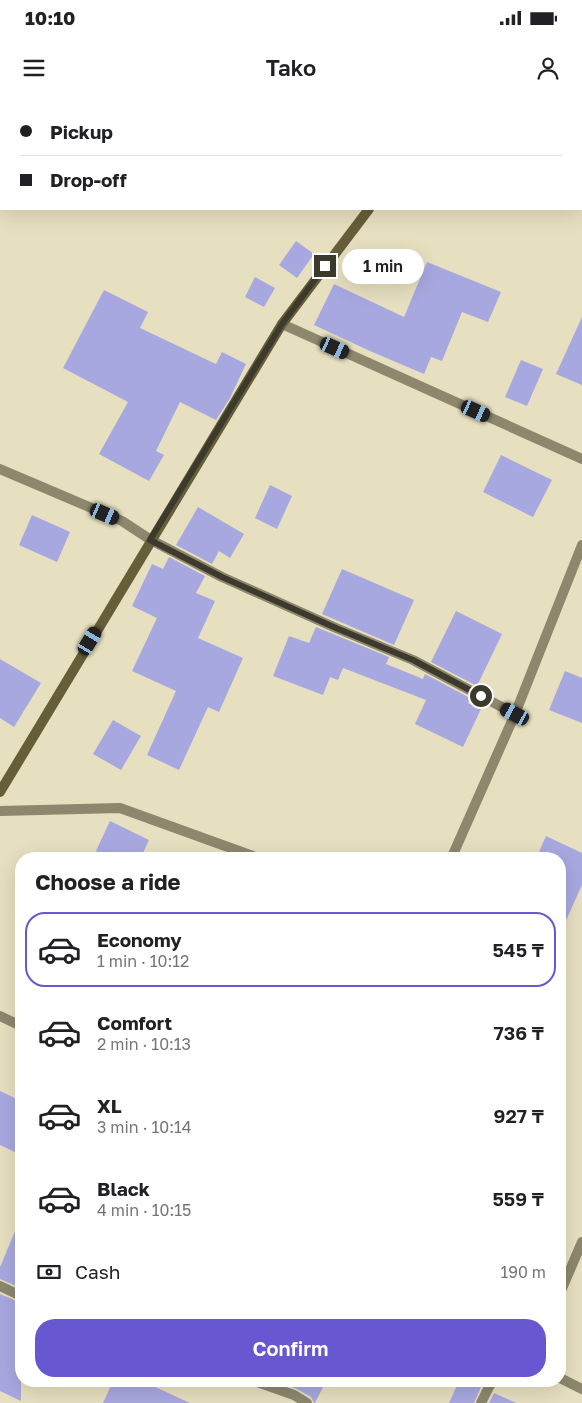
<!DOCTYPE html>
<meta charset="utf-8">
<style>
:root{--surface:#fff;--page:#f6f6f6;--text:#202124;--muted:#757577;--line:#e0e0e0;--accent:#6758d1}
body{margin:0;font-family:"Golos Text",sans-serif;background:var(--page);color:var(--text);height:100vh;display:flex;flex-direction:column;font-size:19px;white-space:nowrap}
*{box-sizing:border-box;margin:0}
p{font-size:16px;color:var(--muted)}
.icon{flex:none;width:28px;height:28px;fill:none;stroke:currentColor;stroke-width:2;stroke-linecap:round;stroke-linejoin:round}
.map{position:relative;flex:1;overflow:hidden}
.side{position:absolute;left:15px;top:752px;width:551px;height:535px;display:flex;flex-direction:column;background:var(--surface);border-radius:20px;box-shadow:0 5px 20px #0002}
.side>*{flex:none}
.banner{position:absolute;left:0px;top:0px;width:582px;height:110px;box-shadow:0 5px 20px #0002;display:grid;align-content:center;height:110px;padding:0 20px;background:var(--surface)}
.end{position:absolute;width:22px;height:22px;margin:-11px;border:6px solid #3c392d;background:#fff;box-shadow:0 0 0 2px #fff}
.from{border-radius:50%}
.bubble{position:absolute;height:35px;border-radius:18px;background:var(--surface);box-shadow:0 5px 20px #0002;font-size:16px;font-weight:600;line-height:35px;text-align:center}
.car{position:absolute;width:15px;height:30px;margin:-15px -8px;border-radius:6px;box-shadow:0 0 4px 1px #0007;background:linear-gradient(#222 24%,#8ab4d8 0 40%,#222 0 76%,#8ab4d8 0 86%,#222 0)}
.banner b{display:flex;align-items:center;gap:18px;height:48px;font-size:19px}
.banner b+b{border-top:1px solid var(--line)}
.banner i{width:12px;height:12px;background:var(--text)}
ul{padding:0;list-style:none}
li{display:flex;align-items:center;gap:15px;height:75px;margin:0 10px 8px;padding:0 10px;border:2px solid transparent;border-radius:20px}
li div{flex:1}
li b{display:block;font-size:19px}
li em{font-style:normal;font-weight:600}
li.current{border-color:var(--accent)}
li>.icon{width:45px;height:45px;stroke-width:1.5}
h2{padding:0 20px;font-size:22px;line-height:60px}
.pay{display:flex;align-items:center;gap:12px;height:55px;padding:0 20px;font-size:19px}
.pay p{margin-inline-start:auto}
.cta{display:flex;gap:10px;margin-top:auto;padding:10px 20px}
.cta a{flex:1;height:58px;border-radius:20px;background:var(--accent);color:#fff;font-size:20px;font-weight:600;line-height:58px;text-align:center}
.status{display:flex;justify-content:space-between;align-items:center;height:35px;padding:0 25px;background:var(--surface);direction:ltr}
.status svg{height:14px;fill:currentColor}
header{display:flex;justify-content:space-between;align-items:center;height:65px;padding:0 20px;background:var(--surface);font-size:22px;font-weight:600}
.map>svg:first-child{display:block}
.building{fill:#a8a8e0}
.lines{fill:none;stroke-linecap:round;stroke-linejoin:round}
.street{stroke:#8d876e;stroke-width:10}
.secondary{stroke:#665e39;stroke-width:10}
.route{stroke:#3c392d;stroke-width:6}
</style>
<div class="status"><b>10:10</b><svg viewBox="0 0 49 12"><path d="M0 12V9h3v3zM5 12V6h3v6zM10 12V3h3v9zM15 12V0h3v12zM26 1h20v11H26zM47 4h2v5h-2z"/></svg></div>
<header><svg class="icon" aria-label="menu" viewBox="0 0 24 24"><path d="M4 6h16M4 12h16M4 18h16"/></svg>Tako<svg class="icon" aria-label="person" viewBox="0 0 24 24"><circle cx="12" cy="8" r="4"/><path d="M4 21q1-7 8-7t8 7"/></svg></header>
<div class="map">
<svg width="582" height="1303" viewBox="0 0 582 1303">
<rect width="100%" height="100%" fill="#e6dfc0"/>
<g class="building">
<path d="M296,141L314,154L297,178L279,165Z"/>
<path d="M427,162L501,192L488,222L462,212L442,261L431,257L424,274L370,251L314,225L334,184L404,217Z"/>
<path d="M255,177L275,188L264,207L245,197Z"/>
<path d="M104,190L148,212L140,228L216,264L222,252L246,264L230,298L216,320L180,302L156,351L164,355L149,381L99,354L128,302L63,268Z"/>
<path d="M582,217V285L556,274Z"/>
<path d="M521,260L543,269L527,306L505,297Z"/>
<path d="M501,355L552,380L533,417L483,392Z"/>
<path d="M270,385L292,396L277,429L255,418Z"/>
<path d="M198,407L244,434L230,458L219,451L212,464L176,445Z"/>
<path d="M32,415L70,432L57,462L19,445Z"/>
<path d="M169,457L205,476L196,493L215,501L198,538L243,558L219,612L208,607L179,670L147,655L176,591L132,571L157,518L132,506L152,464L163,469Z"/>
<path d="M342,469L414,500L394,545L322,514Z"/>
<path d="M456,511L502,534L477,586L431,562Z"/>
<path d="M316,527L389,557L386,564L423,579L425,574L470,598L468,603L481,609L463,647L415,624L426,600L343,568L338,580L330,577L323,595L273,576L289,536L309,543Z"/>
<path d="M0,559L41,583L14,627L0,618Z"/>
<path d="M565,571L582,578V623L549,610Z"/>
<path d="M113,620L141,636L121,670L93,654Z"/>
<path d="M110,721L149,740L140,759H113L96,751Z"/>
<path d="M546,736L582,753V785L560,834V759H536Z"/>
<path d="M0,991L21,1001V1055L0,1045Z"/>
<path d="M21,1117V1188L0,1179V1167Z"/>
<path d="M0,1194L21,1203V1301L0,1291Z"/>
<path d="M113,1281H142L190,1303H103Z"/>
<path d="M288,1281H326L315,1303H314L311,1297L297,1289L286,1285Z"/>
<path d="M459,1281H469L481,1287L474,1303H449Z"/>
<path d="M494,1293L516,1303H489Z"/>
</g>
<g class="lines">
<g class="street">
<path d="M375,0L377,1"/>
<path d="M282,224L582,359"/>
<path d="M0,369L122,421L151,440L222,477L336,528L413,560L515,614"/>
<path d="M0,711L120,708L261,759"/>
<path d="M451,759L515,614L582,445"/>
<path d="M0,916L21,926"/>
<path d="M0,1186L21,1196"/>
<path d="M560,1193L582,1142"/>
<path d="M560,1278L582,1289"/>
<path d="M254,1281L294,1295L307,1303"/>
<path d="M481,1303L492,1281"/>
</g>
<g class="secondary">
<path d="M453,1L455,0"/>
<path d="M0,692L282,224L369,109"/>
</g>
</g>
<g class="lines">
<path class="route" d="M325,166L282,224L150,440L222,477L336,528L413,560L481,596"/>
</g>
</svg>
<i class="end from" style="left:481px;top:596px"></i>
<i class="end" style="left:325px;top:166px"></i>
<div class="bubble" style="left:342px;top:149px;width:82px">1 min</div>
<i class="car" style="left:335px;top:248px;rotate:114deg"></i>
<i class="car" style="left:476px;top:311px;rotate:114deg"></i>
<i class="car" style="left:105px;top:414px;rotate:113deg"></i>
<i class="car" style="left:90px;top:541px;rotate:31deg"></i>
<i class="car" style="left:515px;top:614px;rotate:298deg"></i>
<div class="banner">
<b><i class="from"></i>Pickup</b>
<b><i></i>Drop-off</b>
</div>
<section class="side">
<h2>Choose a ride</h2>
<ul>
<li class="current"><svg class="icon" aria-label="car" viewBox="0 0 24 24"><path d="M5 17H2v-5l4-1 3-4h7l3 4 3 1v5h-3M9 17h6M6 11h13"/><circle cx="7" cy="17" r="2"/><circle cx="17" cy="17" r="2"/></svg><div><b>Economy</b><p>1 min · 10:12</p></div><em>545 ₸</em></li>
<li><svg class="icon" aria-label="car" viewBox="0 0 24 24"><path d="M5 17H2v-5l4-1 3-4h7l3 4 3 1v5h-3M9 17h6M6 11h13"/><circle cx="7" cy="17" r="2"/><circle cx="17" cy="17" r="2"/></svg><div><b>Comfort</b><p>2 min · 10:13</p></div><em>736 ₸</em></li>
<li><svg class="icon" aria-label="car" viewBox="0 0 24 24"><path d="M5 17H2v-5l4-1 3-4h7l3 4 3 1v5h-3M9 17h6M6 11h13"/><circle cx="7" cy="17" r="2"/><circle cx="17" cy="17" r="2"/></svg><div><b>XL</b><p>3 min · 10:14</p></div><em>927 ₸</em></li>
<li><svg class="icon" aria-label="car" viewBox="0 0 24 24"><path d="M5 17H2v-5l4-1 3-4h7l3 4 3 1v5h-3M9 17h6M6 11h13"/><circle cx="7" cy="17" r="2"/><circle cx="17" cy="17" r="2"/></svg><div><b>Black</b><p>4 min · 10:15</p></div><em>559 ₸</em></li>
</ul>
<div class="pay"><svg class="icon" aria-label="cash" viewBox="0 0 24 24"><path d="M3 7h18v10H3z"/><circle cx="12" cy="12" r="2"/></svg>Cash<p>190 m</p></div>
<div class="cta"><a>Confirm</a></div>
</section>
</div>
